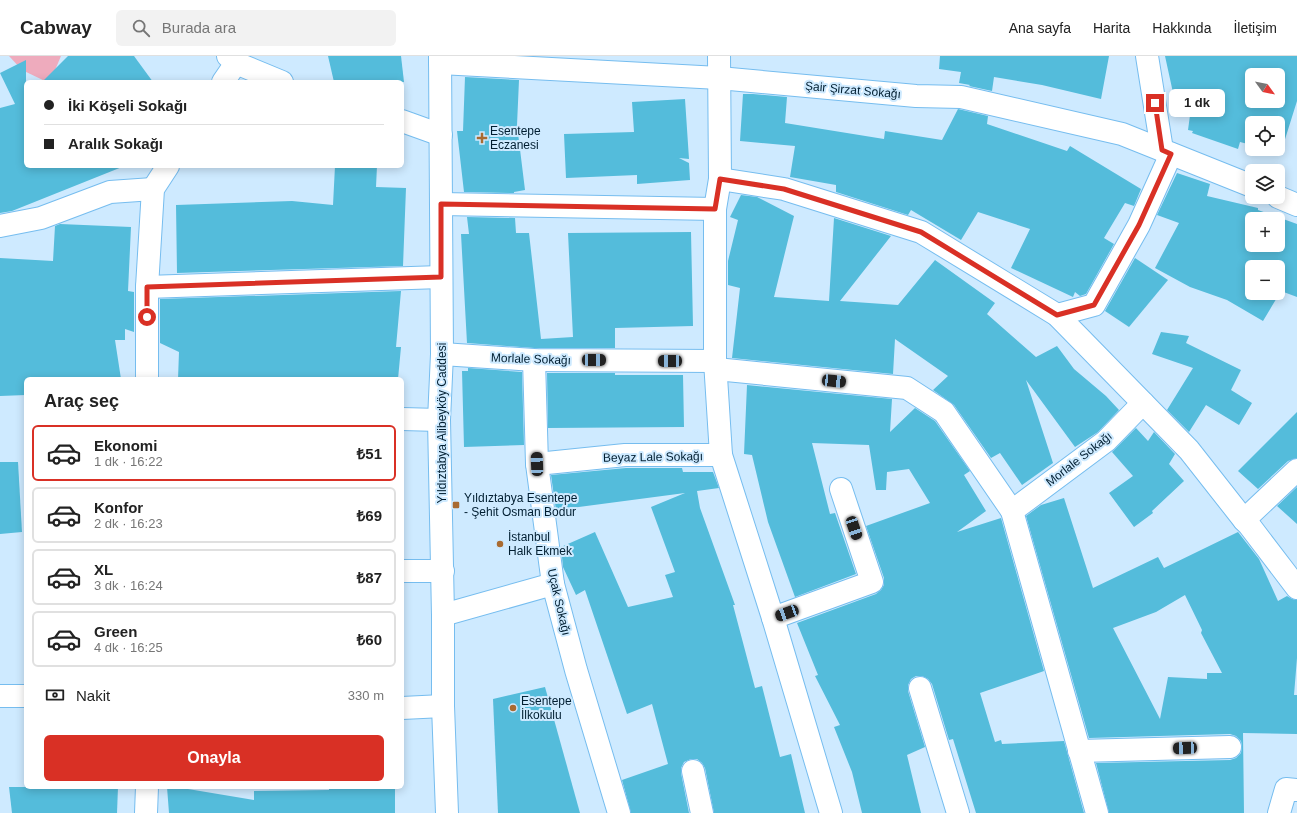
<!DOCTYPE html>
<html lang="tr">
<meta charset="utf-8">
<style>
:root{--surface:#fff;--page:#f2f2f2;--text:#222;--muted:#767676;--line:#e0e0e0;--accent:#d93025}
body{margin:0;font-family:Arial,sans-serif;background:var(--page);color:var(--text);height:100vh;display:flex;flex-direction:column;font-size:15px;white-space:nowrap}
*{box-sizing:border-box;margin:0}
p{font-size:13px;color:var(--muted)}
.icon{flex:none;width:22px;height:22px;fill:none;stroke:currentColor;stroke-width:2;stroke-linecap:round;stroke-linejoin:round}
.map{position:relative;flex:1;overflow:hidden}
.panel{position:absolute;left:24px;top:321px;width:380px;height:412px;display:flex;flex-direction:column;background:var(--surface);border-radius:6px;box-shadow:0 2px 10px #0003}
.panel>*{flex:none}
.guide{position:absolute;left:24px;top:24px;width:380px;height:88px;border-radius:6px;box-shadow:0 2px 10px #0003;display:grid;align-content:center;height:88px;padding:0 20px;background:var(--surface)}
.needle{width:26px;rotate:123deg}
.fabs{position:absolute;left:1245px;top:12px;display:grid;gap:8px}
.fabs a{display:grid;place-items:center;width:40px;height:40px;border-radius:6px;background:var(--surface);box-shadow:0 2px 10px #0003;font-size:20px}
.end{position:absolute;width:18px;height:18px;margin:-9px;border:5px solid #d93025;background:#fff;box-shadow:0 0 0 2px #fff}
.from{border-radius:50%}
.bubble{position:absolute;height:28px;border-radius:6px;background:var(--surface);box-shadow:0 2px 10px #0003;font-size:13px;font-weight:700;line-height:28px;text-align:center}
.car{position:absolute;width:12px;height:24px;margin:-12px -6px;border-radius:5px;box-shadow:0 0 3px 1px #0007;background:linear-gradient(#222 24%,#8ab4d8 0 40%,#222 0 76%,#8ab4d8 0 86%,#222 0)}
.guide b{display:flex;align-items:center;gap:14px;height:38px;font-size:15px}
.guide b+b{border-top:1px solid var(--line)}
.guide i{width:10px;height:10px;background:var(--text)}
ul{padding:0;list-style:none}
li{display:flex;align-items:center;gap:12px;height:56px;margin:0 8px 6px;padding:0 12px;border:2px solid var(--line);border-radius:6px}
li div{flex:1}
li b{display:block;font-size:15px}
li em{font-style:normal;font-weight:700}
li.on{border-color:var(--accent)}
li>.icon{width:36px;height:36px;stroke-width:1.5}
h2{padding:0 20px;font-size:18px;line-height:48px}
.pay{display:flex;align-items:center;gap:10px;height:44px;padding:0 20px;font-size:15px}
.pay p{margin-inline-start:auto}
.cta{display:flex;gap:8px;margin-top:auto;padding:8px 20px}
.cta a{flex:1;height:46px;border-radius:6px;background:var(--accent);color:#fff;font-size:16px;font-weight:700;line-height:46px;text-align:center}
header{display:flex;align-items:center;gap:24px;box-sizing:border-box;height:56px;padding:0 20px;background:var(--surface);border-bottom:1px solid var(--line)}
header strong{font-size:19px}
nav{display:flex;gap:22px;margin-inline-start:auto;font-size:14px}
.search{width:280px;height:36px;background:var(--page);display:flex;align-items:center;gap:10px;box-sizing:border-box;padding:0 14px;border-radius:6px;color:var(--muted);font-size:15px}
.map>svg:first-child{display:block}
.green{fill:#eeabbd}
.building{fill:#54bcdb;fill-rule:evenodd}
.lines{fill:none;stroke-linecap:round;stroke-linejoin:round}
.minor-casing{stroke:#76bdef;stroke-width:24}
.major-casing{stroke:#76bdef;stroke-width:24}
.minor{stroke:#fff;stroke-width:22}
.major{stroke:#fff;stroke-width:22}
.route{stroke:#d93025;stroke-width:5}
.poi-dot{fill:#a96b31;stroke:#ceeaff;stroke-width:1.5}
.labels{text-anchor:middle;dominant-baseline:central;stroke-width:4;stroke-linejoin:round;paint-order:stroke}
.street-label{font-size:12px;fill:#011e31;stroke:#ceeaff}
.poi-label{font-size:12px;fill:#011e31;stroke:#ceeaff;text-anchor:start}
</style>
<header>
<strong>Cabway</strong>
<div class="search"><svg class="icon" aria-label="search" viewBox="0 0 24 24"><circle cx="10" cy="10" r="6"/><path d="M15 15l6 6"/></svg>Burada ara</div>
<nav><a>Ana sayfa</a><a>Harita</a><a>Hakkında</a><a>İletişim</a></nav>
</header>
<div class="map">
<svg width="1297" height="757" viewBox="0 0 1297 757">
<rect width="100%" height="100%" fill="#ceeaff"/>
<path class="green" d="M9,0H61L50,26H47L22,14Z"/>
<g class="building">
<path d="M68,0H134L153,26H42Z"/>
<path d="M328,0H401L404,26H334Z"/>
<path d="M940,0H1109L1101,43L1042,29L994,21L992,35L969,30L970,29L959,27L961,16L939,13Z"/>
<path d="M1165,0H1297V45L1281,96L1270,93H1278V67H1252V89L1240,86L1238,93L1192,77L1193,75L1188,74L1191,52L1177,55ZM1252,19H1278V45H1252Z"/>
<path d="M26,4V110H122V111L12,155L0,157V52L15,48L0,17Z"/>
<path d="M465,21L519,24L517,69L525,134L514,136V137L464,136L457,75H463Z"/>
<path d="M743,38H753L787,41L785,67L884,83L885,75L942,84L958,53L988,60L987,68L1067,95L1070,90L1141,133L1134,150L1125,147L1104,182L1114,188L1086,238L1080,240L1075,236L1073,241L1011,212L1030,173L978,156L961,184L911,154L908,159L836,136V129L790,121L795,90L740,85Z"/>
<path d="M685,43L689,103L679,102L689,107L690,124L637,128V119L566,122L564,78L634,76L632,46Z"/>
<path d="M335,110H377L376,131L406,132L403,210L177,217L176,149L292,145L333,149Z"/>
<path d="M1177,117L1210,128L1207,140L1258,152V154L1297,168V241L1281,235L1263,265L1227,244L1190,231L1155,212L1179,167L1157,159ZM1252,163H1278V189H1252ZM1252,211H1278V237H1252Z"/>
<path d="M741,139L757,141L794,160L774,241L829,245L834,162L891,180L840,245L898,249L935,204L995,247L987,258L1036,301L1057,290L1074,313L1106,340L1119,354L1098,376L1075,391L1026,324L1053,407L1022,429L1000,397L991,402L954,349L933,334L948,320L895,283L893,318L732,302L740,232L728,229V205L738,164L730,161Z"/>
<path d="M467,161L515,162L516,177H529L541,283L573,281L568,177L691,176L693,270L615,272V292H534L467,287L461,178H469Z"/>
<path d="M60,168L131,171L128,235L134,236V276L125,273V284H115L121,323H26V339L0,340V202L53,205L55,170Z"/>
<path d="M1135,202L1168,224L1129,271L1105,255Z"/>
<path d="M401,235L396,291H401L398,323H178L179,296L160,287V243Z"/>
<path d="M1161,276L1189,280L1186,287L1241,314L1231,334L1252,347L1239,369L1206,349L1189,376L1167,354L1193,312L1152,298Z"/>
<path d="M468,312L522,316L524,389L464,391L462,315H468Z"/>
<path d="M547,317H615V319H683L684,371L548,372Z"/>
<path d="M747,329L892,343L890,376L915,352L935,365L970,415L964,419L986,455L957,476L1001,462L1044,615L980,637L995,686L1001,684L1002,688L1064,685L1084,757H976L953,683L949,684L932,628L928,623L922,620H916L911,623L908,629V635L925,691L907,699L921,757H862L852,716L834,671L840,669L815,620L818,619L797,567L876,538L881,534L884,529V522L866,470L930,447L909,413L887,416L886,434H876L869,389L812,387L830,458L835,457L856,518L795,541L768,466L752,399L744,398Z"/>
<path d="M1297,356V402L1288,405L1258,433L1238,415Z"/>
<path d="M1136,372L1148,385L1154,376L1175,398L1169,408L1184,425L1152,455L1153,457L1134,471L1109,437L1133,420L1112,396Z"/>
<path d="M0,406H18L22,476L0,478Z"/>
<path d="M626,412H682L683,416H713L719,432L697,435L700,452L735,549H733L755,632L762,630L780,701L791,698L805,757H714L705,712L702,707L697,703H691L684,706L681,712V717L689,757H631L622,724L668,708L652,648L627,658L585,534L576,539L563,511L561,491L595,476L628,551L673,541L665,519L675,516L651,451L685,437L556,454L551,419Z"/>
<path d="M1297,431V468L1277,450Z"/>
<path d="M1064,442L1093,532L1158,501L1164,512L1238,476L1259,503L1278,545L1287,540L1292,543L1297,544V602L1294,639H1297V678L1243,677L1244,757H1109L1096,707L1230,704L1236,702L1241,697L1242,690L1241,685L1236,680L1230,678L1089,682L1026,460L1041,449ZM1185,539L1202,574L1201,577L1222,617H1207V623L1168,621L1160,663L1113,572L1156,556Z"/>
<path d="M545,631L580,757H498L493,643Z"/>
<path d="M9,731H118L117,757H12Z"/>
<path d="M167,731H176L254,744V735L329,734V731H395V757H169Z"/>
</g>
<g class="lines">
<defs>
<g id="minor">
<path d="M228,0L236,7L282,26"/>
<path d="M719,0L720,123L715,153V305L721,399L773,562L831,757"/>
<path d="M1147,0L1162,94"/>
<path d="M440,7L719,22L916,40L961,41L1122,78L1252,130"/>
<path d="M223,26L236,7"/>
<path d="M402,65L441,79"/>
<path d="M720,123L784,133L921,176L1057,259L1189,394L1244,464L1249,469L1297,532"/>
<path d="M1278,141L1297,149"/>
<path d="M441,148L715,153"/>
<path d="M0,170L41,162L110,136L153,133"/>
<path d="M147,231L441,221"/>
<path d="M1057,259L1094,249L1139,169L1171,98"/>
<path d="M442,298L534,304L715,305"/>
<path d="M534,304L537,408L553,528L576,614L619,757"/>
<path d="M716,313L907,332L944,356L1012,455L1097,757"/>
<path d="M147,323V231L153,133L168,110"/>
<path d="M402,363L439,364"/>
<path d="M537,408L625,399H721"/>
<path d="M1012,455L1106,385L1143,347"/>
<path d="M1244,464L1297,414"/>
<path d="M402,515H443"/>
<path d="M443,559L553,528"/>
<path d="M773,562L872,526L841,433"/>
<path d="M920,632L958,757"/>
<path d="M0,640H26"/>
<path d="M402,652L443,650"/>
<path d="M1079,695L1230,691"/>
<path d="M693,715L702,757"/>
<path d="M146,757L147,731"/>
<path d="M1279,757L1286,733L1297,734"/>
</g>
<path id="major" d="M440,0L442,298L439,364L443,559V650L447,757"/>
</defs>
<use href="#minor" class="minor-casing"/>
<use href="#major" class="major-casing"/>
<use href="#minor" class="minor"/>
<use href="#major" class="major"/>
</g>
<g class="lines">
<path class="route" d="M147,261V231L441,221V148L715,153L720,123L784,133L921,176L1057,259L1094,249L1139,169L1171,98L1162,94L1155,47"/>
</g>
<g class="poi-dot">
<path d="M480 76h4v4h4v4h-4v4h-4v-4h-4v-4h4z"/>
<rect x="452" y="445" width="8" height="8" rx="2"/>
<circle cx="500" cy="488" r="4"/>
<circle cx="513" cy="652" r="4"/>
</g>
<g class="labels">
<g class="street-label">
<text transform="translate(853 34) rotate(5)">Şair Şirzat Sokağı</text>
<text transform="translate(531 303) rotate(2)">Morlale Sokağı</text>
<text transform="translate(442 367) rotate(-90)">Yıldıztabya Alibeyköy Caddesi</text>
<text transform="translate(653 401) rotate(-1)">Beyaz Lale Sokağı</text>
<text transform="translate(1079 403) rotate(-38)">Morlale Sokağı</text>
<text transform="translate(559 546) rotate(77)">Uçak Sokağı</text>
</g>
<g class="poi-label">
<text x="490" y="75">Esentepe<tspan x="490" dy="14">Eczanesi</tspan></text>
<text x="464" y="442">Yıldıztabya Esentepe<tspan x="464" dy="14">- Şehit Osman Bodur</tspan></text>
<text x="508" y="481">İstanbul<tspan x="508" dy="14">Halk Ekmek</tspan></text>
<text x="521" y="645">Esentepe<tspan x="521" dy="14">İlkokulu</tspan></text>
</g>
</g>
</svg>
<div class="fabs">
<a><svg class="needle" viewBox="-14 -14 28 28"><path d="M0-13l5 13h-10z" fill="#e53935"/><path d="M0 13l5-13h-10z" fill="#767676"/></svg></a>
<a><svg class="icon" aria-label="locate" viewBox="0 0 24 24"><circle cx="12" cy="12" r="6"/><path d="M12 2v4M12 18v4M2 12h4M18 12h4"/></svg></a>
<a><svg class="icon" aria-label="layers" viewBox="0 0 24 24"><path d="M12 4l9 5-9 5-9-5zM3 14l9 5 9-5"/></svg></a>
<a>+</a>
<a>−</a>
</div>
<i class="end from" style="left:147px;top:261px"></i>
<i class="end" style="left:1155px;top:47px"></i>
<div class="bubble" style="left:1169px;top:33px;width:56px">1 dk</div>
<i class="car" style="left:594px;top:304px;rotate:90deg"></i>
<i class="car" style="left:670px;top:305px;rotate:270deg"></i>
<i class="car" style="left:834px;top:325px;rotate:96deg"></i>
<i class="car" style="left:537px;top:408px;rotate:358deg"></i>
<i class="car" style="left:854px;top:472px;rotate:161deg"></i>
<i class="car" style="left:787px;top:557px;rotate:250deg"></i>
<i class="car" style="left:1185px;top:692px;rotate:268deg"></i>
<div class="guide">
<b><i class="from"></i>İki Köşeli Sokağı</b>
<b><i></i>Aralık Sokağı</b>
</div>
<section class="panel">
<h2>Araç seç</h2>
<ul>
<li class="on"><svg class="icon" aria-label="car" viewBox="0 0 24 24"><path d="M5 17H2v-5l4-1 3-4h7l3 4 3 1v5h-3M9 17h6M6 11h13"/><circle cx="7" cy="17" r="2"/><circle cx="17" cy="17" r="2"/></svg><div><b>Ekonomi</b><p>1 dk · 16:22</p></div><em>₺51</em></li>
<li><svg class="icon" aria-label="car" viewBox="0 0 24 24"><path d="M5 17H2v-5l4-1 3-4h7l3 4 3 1v5h-3M9 17h6M6 11h13"/><circle cx="7" cy="17" r="2"/><circle cx="17" cy="17" r="2"/></svg><div><b>Konfor</b><p>2 dk · 16:23</p></div><em>₺69</em></li>
<li><svg class="icon" aria-label="car" viewBox="0 0 24 24"><path d="M5 17H2v-5l4-1 3-4h7l3 4 3 1v5h-3M9 17h6M6 11h13"/><circle cx="7" cy="17" r="2"/><circle cx="17" cy="17" r="2"/></svg><div><b>XL</b><p>3 dk · 16:24</p></div><em>₺87</em></li>
<li><svg class="icon" aria-label="car" viewBox="0 0 24 24"><path d="M5 17H2v-5l4-1 3-4h7l3 4 3 1v5h-3M9 17h6M6 11h13"/><circle cx="7" cy="17" r="2"/><circle cx="17" cy="17" r="2"/></svg><div><b>Green</b><p>4 dk · 16:25</p></div><em>₺60</em></li>
</ul>
<div class="pay"><svg class="icon" aria-label="cash" viewBox="0 0 24 24"><path d="M3 7h18v10H3z"/><circle cx="12" cy="12" r="2"/></svg>Nakit<p>330 m</p></div>
<div class="cta"><a>Onayla</a></div>
</section>
</div>
